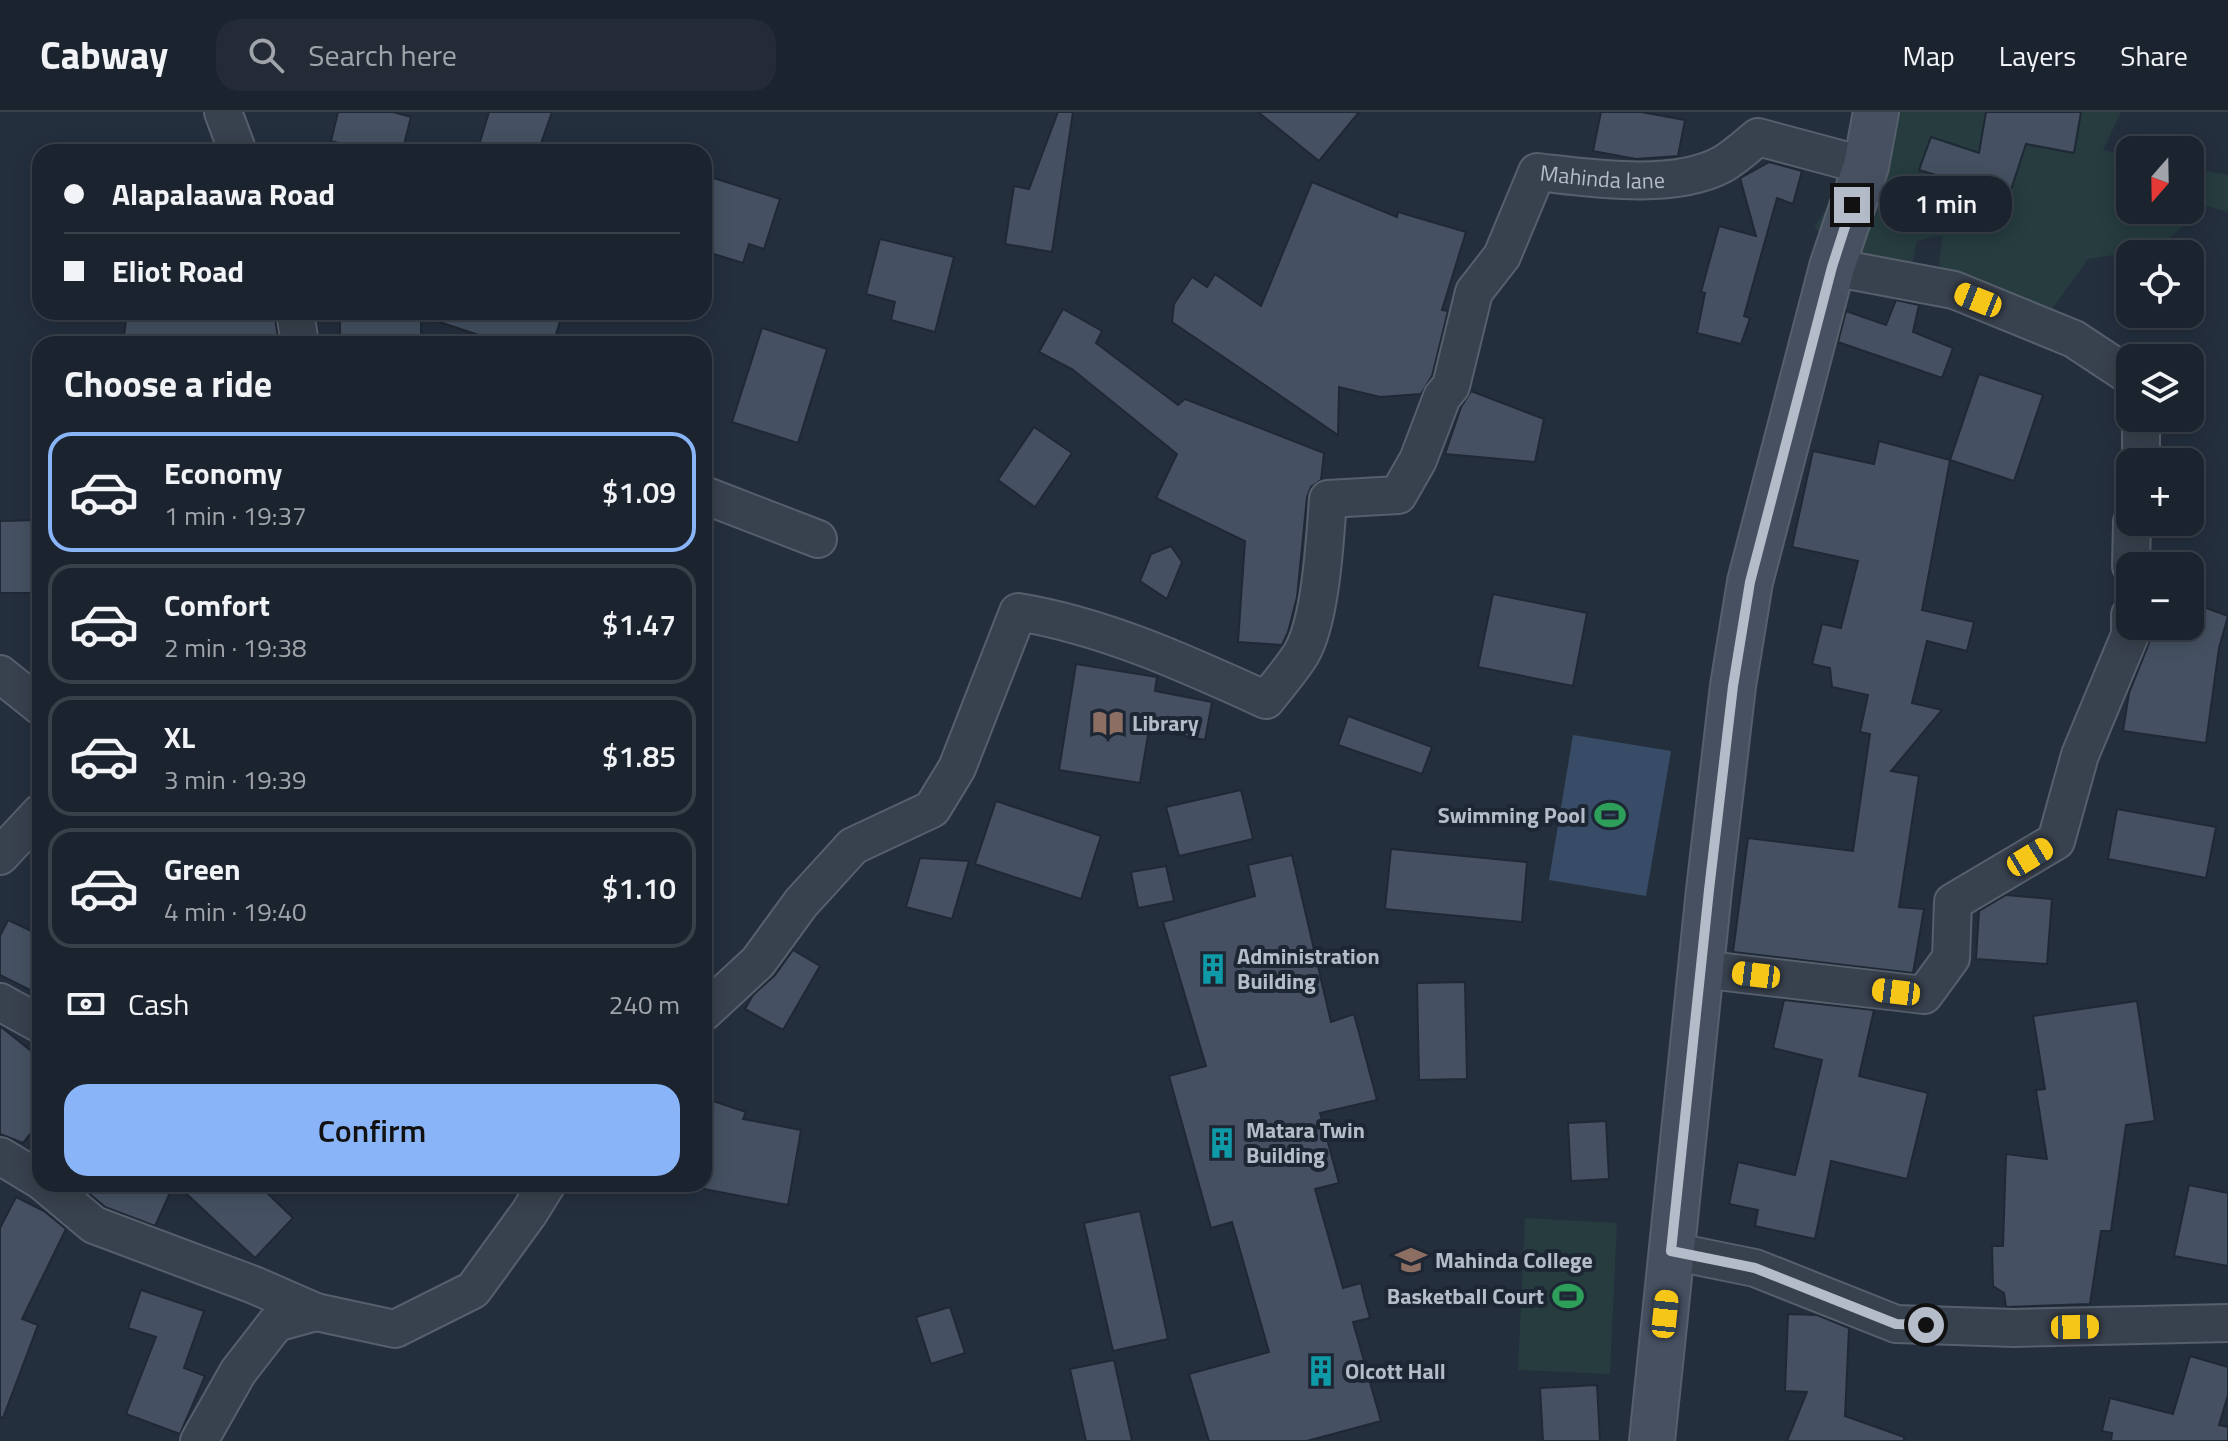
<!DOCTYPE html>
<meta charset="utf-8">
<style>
:root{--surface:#1b232e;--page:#242b36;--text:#f1f3f6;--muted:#a0a4aa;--line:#39404a;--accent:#8ab4f8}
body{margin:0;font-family:"Titillium Web",sans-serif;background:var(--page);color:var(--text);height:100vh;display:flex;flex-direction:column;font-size:30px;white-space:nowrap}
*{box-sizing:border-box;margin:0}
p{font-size:26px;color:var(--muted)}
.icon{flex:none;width:44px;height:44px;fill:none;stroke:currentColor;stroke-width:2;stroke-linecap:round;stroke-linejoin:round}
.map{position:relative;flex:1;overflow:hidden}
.panel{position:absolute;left:32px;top:224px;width:680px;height:856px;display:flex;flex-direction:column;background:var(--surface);border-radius:24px;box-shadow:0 4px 20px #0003,0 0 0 2px var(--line)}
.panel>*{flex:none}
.banner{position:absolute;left:32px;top:32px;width:680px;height:176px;border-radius:24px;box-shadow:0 4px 20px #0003,0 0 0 2px var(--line);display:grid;align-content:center;height:176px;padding:0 32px;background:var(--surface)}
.needle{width:52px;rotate:200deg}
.controls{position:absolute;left:2116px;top:24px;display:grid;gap:16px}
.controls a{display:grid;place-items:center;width:88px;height:88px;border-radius:16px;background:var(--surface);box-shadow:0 4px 20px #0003,0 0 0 2px var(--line);font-size:40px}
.end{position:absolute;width:36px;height:36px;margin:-18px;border:10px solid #b4bcc9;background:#111;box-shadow:0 0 0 4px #111}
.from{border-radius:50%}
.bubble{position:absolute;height:56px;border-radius:24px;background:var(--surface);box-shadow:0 4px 20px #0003,0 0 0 2px var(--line);font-size:26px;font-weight:600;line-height:56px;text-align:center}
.car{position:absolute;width:24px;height:48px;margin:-24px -12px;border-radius:10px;box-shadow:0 0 6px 2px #0007;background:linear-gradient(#f5c518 24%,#345 0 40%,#f5c518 0 76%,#345 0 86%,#f5c518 0)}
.banner b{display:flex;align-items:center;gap:28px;height:76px;font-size:30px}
.banner b+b{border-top:2px solid var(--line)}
.banner i{width:20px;height:20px;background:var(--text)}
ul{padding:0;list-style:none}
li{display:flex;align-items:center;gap:24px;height:120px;margin:0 16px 12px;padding:0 16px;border:4px solid var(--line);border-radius:24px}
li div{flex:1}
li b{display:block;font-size:30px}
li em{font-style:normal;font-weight:600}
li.selected{border-color:var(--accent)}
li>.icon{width:72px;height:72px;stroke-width:1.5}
h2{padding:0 32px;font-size:36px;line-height:96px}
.pay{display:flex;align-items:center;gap:20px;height:88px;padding:0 32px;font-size:30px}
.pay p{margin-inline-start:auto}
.button{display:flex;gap:16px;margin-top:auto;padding:16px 32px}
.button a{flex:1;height:92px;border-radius:24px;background:var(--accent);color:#111;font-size:32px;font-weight:600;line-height:92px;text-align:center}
header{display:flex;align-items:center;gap:48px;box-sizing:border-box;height:112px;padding:0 40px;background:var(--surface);border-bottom:2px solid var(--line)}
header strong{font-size:38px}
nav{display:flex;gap:44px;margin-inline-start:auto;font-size:28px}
.search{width:560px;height:72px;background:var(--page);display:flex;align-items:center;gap:20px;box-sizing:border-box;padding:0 28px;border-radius:24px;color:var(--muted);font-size:30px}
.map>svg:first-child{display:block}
.green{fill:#263c3f}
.water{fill:#394c67}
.building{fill:#455162;stroke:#1f2835;stroke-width:2}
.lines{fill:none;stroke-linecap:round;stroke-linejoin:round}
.street-casing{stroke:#565f6c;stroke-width:40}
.secondary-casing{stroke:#565f6c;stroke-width:48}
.street{stroke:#38414e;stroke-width:36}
.secondary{stroke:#465061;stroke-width:44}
.route{stroke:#b4bcc9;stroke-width:10}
.labels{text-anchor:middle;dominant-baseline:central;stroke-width:8;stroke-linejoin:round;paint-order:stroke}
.street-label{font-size:22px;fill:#b4bcc9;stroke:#1d2633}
.poi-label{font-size:22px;font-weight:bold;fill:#b4bcc9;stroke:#1d2633;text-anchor:start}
</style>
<header>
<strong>Cabway</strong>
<div class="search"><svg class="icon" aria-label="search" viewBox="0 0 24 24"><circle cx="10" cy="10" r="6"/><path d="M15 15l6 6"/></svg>Search here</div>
<nav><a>Map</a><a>Layers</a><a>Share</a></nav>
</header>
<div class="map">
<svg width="2228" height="1329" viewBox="0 0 2228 1329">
<rect width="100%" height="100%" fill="#242f3e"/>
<g class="green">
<path d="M1876,0H2121L2103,38L2130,44V98H2190V56L2228,63V100L2206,94L2158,136L2088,147L2052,197L1969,182L1939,153L1942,123L1917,129L1910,162L1847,147L1814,115L1848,67Z"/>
<path d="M1525,1106L1617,1111L1610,1262L1518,1258Z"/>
</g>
<path class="water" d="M1573,623L1671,639L1646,784L1549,768Z"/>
<g class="building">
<path d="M338,0H393L411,5L402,40H371L331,29Z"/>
<path d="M489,0H552L538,40H477Z"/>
<path d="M1058,0H1073L1052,140L1005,132L1014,74L1029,77Z"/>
<path d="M1258,0H1359L1319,49Z"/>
<path d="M1601,0H1641L1685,8L1678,44L1636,47L1593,39Z"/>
<path d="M1986,0H2081L2074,41L2026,32L2002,105L1933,82L1939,64L1919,58L1931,25L1979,41Z"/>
<path d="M1769,50L1802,59L1793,92L1777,86L1744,204L1750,206L1741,232L1697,221L1705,181L1701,180L1719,114L1756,124L1740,66Z"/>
<path d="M704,63L780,87L764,137L749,132L743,151L704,139Z"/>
<path d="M1312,70L1397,105L1398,100L1466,120L1442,198L1448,199L1432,264L1421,282L1380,285L1339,275L1338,323L1172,210L1174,192L1192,165L1207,175L1215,162L1261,194Z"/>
<path d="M880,127L954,145L935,220L891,208L895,190L866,182Z"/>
<path d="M1896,188L1919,193L1913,220L1953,236L1942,266L1838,230L1846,199L1886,213Z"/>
<path d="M1063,197L1102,219L1096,231L1178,293L1185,287L1324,341L1321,368L1311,375L1307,385L1297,485L1288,520L1282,533L1238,530L1245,429L1156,386L1177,342L1072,257L1039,240Z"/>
<path d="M127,200L224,209L223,200H274L279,232H123Z"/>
<rect x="340" y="200" width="81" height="32"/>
<path d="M428,200H563L553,232H506L427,206Z"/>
<path d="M762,216L827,237L798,331L732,310Z"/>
<path d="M1979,262L2043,283L2014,369L1950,348Z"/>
<path d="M1471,279L1544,307L1535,350L1445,342L1461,295Z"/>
<path d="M1034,315L1072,341L1035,395L998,368Z"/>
<path d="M1879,329L1950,348L1922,498L1974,510L1967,539L1927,529L1912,591L1942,598L1891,659L1919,664L1899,795L1924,797L1913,861L1733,840L1748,726L1853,739L1870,622L1860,620L1868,583L1832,575L1830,556L1812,552L1822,512L1841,516L1858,449L1792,435L1813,339L1874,352Z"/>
<path d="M40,408V481H0V409Z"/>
<path d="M1171,434L1182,450L1167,487L1140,469L1151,442Z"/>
<path d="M1493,482L1587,501L1573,574L1478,555Z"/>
<path d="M2190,490L2228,504L2219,536L2206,631L2123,619L2129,581L2149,531L2151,514H2190Z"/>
<path d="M1076,552L1157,565L1155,579L1212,590L1205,628L1149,617L1140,671L1059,658Z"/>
<path d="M1348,604L1432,635L1422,662L1338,633Z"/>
<path d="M1241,678L1253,727L1179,744L1166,695Z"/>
<path d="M996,689L1101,724L1081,787L975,752Z"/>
<path d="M2117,697L2216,715L2206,766L2108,747Z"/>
<path d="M1391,737L1527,750L1522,810L1385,797Z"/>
<path d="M1292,743L1331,910L1354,902L1377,988L1320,1001L1339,1071L1315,1077L1343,1176L1361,1171L1365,1188L1370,1206L1353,1210L1381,1309L1307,1329H1209L1189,1262L1269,1240L1232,1110L1211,1116L1169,964L1206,954L1163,810L1255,784L1248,753Z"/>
<path d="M920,746L969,749L952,807L906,795Z"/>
<path d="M1166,754L1174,789L1138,796L1131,760Z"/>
<path d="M2006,783L2052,787L2047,852L1976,847L1979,799Z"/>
<path d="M8,808L40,823V883L0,863V824Z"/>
<path d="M793,838L820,854L783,918L745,897L753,883L775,863Z"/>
<path d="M1465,870L1467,967L1419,968L1417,871Z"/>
<path d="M1784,888L1874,898L1859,964L1928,981L1907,1067L1831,1049L1815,1127L1755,1114L1758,1098L1729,1092L1738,1050L1795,1063L1822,948L1773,936Z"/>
<path d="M2137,889L2155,1009L2126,1013L2111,1119H2101L2090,1192L2006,1195L2004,1181L1993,1174L1992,1134H2003L2006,1042L2047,1047L2036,978L2045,977L2033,904Z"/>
<path d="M0,914L40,946V1010L23,1031L0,1022Z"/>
<path d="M704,986L746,1000L743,1007L801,1018L788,1093L704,1077Z"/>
<path d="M1606,1009L1609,1067L1571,1069L1568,1011Z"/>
<path d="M78,1072H174L155,1114L105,1095Z"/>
<path d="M176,1072H258L293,1106L255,1146Z"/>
<path d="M2189,1073L2228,1081V1154L2174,1144Z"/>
<path d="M16,1085L44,1099L66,1117L22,1207L38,1213L3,1306L0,1305V1116Z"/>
<path d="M1140,1099L1168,1227L1113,1239L1084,1111Z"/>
<path d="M141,1178L204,1199L184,1256L205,1264L180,1322L126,1302L156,1225L128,1216Z"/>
<path d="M950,1195L965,1241L931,1252L916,1205Z"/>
<path d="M1788,1202L1817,1203L1849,1216L1845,1304L1904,1325V1329H1787L1807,1280L1785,1279Z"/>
<path d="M2190,1244L2228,1255V1283L2219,1313L2228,1315V1329H2111L2112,1321L2102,1319L2110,1286L2173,1302Z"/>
<path d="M1114,1248L1132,1329H1086L1070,1257Z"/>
<path d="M1597,1273L1600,1329H1543L1540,1276Z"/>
</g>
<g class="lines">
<defs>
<g id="street">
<path d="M223,0L238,40"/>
<path d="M1832,155L1954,178L2074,227L2130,264"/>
<path d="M295,200L300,232"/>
<path d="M2141,350V306"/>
<path d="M704,383L818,427"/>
<path d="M2131,454L2132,410"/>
<path d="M0,562L40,594"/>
<path d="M0,744L40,701"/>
<path d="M1700,857L1924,883L1951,846L1953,790L2056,729L2080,643L2130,523V503"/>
<path d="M0,890L40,912"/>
<path id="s1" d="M704,900L758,850L801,791L853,734L932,697L957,656L1018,500C1104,514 1187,552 1266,588C1278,573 1291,558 1301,542C1321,509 1325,427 1328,387L1398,383L1418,348L1442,285L1451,274L1474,180L1502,144L1537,60C1590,66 1674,79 1723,52C1735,45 1747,34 1758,25L1866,54"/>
<path d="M0,1044L40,1068"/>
<path d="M45,1072L94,1113L254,1173L316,1200L395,1217L473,1178L529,1101L547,1072"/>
<path d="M1671,1139L1755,1156L1896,1212L2014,1216L2228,1211"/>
<path d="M199,1329L238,1260L276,1211L316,1200"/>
</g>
<path id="secondary" d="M1652,1329L1709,778L1733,574L1750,470L1832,155L1866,54L1876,0"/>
</defs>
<use href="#street" class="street-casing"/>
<use href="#secondary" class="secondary-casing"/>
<use href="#street" class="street"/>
<use href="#secondary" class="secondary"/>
</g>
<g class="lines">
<path class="route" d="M1852,93L1832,155L1750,470L1733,574L1709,778L1671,1139L1755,1156L1896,1212L1926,1213"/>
</g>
<defs>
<symbol id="library-bare" viewBox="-9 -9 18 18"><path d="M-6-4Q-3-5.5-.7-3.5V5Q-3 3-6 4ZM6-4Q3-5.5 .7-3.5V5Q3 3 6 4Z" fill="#8d6e63" stroke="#1d2633" stroke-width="2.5" paint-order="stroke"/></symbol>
<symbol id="stadium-bare" viewBox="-9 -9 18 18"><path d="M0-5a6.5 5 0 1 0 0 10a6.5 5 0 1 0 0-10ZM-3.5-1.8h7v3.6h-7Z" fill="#2e9e5b" stroke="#1d2633" stroke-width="2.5" paint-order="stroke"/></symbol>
<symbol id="building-bare" viewBox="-9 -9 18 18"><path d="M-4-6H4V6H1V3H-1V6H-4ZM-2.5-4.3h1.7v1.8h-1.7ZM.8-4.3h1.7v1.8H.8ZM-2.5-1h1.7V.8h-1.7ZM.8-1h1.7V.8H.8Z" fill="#0f9aa8" stroke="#1d2633" stroke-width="2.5" paint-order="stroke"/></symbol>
<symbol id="school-bare" viewBox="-9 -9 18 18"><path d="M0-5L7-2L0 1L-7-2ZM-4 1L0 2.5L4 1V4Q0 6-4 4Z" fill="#8d6e63" stroke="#1d2633" stroke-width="2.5" paint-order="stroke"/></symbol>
</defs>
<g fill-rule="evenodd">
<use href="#library-bare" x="1086" y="589" width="44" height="44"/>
<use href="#stadium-bare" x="1588" y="681" width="44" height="44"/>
<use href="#building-bare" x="1191" y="835" width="44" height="44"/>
<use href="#building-bare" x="1200" y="1009" width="44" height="44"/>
<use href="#school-bare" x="1389" y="1126" width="44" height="44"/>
<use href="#stadium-bare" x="1546" y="1162" width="44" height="44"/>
<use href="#building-bare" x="1299" y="1237" width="44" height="44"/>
</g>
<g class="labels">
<g class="street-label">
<text stroke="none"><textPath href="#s1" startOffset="1498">Mahinda lane</textPath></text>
</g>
<g class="poi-label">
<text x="1132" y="611">Library</text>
<text x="1586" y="703" text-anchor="end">Swimming Pool</text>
<text x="1237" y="844">Administration<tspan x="1237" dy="25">Building</tspan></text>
<text x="1246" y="1018">Matara Twin<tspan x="1246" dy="25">Building</tspan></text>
<text x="1435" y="1148">Mahinda College</text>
<text x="1544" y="1184" text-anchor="end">Basketball Court</text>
<text x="1345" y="1259">Olcott Hall</text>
</g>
</g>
</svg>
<div class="controls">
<a><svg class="needle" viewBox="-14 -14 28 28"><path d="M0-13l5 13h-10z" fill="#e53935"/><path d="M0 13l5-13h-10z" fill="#a0a4aa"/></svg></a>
<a><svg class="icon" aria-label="locate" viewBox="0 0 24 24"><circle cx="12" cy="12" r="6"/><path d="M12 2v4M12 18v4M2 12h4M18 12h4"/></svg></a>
<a><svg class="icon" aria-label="layers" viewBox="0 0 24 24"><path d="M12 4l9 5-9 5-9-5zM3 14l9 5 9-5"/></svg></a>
<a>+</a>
<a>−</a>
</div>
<i class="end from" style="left:1926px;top:1213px"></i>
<i class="end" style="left:1852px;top:93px"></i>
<div class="bubble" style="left:1880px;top:64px;width:132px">1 min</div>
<i class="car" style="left:1978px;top:188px;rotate:292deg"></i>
<i class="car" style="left:2030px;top:745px;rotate:59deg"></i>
<i class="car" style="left:1756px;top:863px;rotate:277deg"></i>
<i class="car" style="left:1896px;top:880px;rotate:277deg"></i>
<i class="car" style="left:1665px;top:1202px;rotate:6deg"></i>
<i class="car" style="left:2075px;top:1215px;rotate:89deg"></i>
<div class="banner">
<b><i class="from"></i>Alapalaawa Road</b>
<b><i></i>Eliot Road</b>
</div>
<section class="panel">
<h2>Choose a ride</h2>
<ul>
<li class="selected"><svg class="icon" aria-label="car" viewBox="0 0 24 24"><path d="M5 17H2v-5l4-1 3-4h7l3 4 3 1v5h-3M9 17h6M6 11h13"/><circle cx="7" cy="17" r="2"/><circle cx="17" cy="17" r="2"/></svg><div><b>Economy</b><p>1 min · 19:37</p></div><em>$1.09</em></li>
<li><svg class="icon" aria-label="car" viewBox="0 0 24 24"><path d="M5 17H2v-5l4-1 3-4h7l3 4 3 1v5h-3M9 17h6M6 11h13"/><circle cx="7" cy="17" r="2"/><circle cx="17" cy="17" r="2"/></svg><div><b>Comfort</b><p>2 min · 19:38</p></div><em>$1.47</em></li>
<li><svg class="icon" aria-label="car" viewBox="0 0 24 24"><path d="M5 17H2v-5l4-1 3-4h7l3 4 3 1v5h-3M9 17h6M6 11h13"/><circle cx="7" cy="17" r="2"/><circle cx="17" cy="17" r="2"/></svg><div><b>XL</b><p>3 min · 19:39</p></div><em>$1.85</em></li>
<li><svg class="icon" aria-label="car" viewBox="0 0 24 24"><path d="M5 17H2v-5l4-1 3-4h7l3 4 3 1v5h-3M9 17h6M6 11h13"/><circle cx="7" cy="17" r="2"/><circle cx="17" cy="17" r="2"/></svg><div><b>Green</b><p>4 min · 19:40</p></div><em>$1.10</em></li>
</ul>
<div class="pay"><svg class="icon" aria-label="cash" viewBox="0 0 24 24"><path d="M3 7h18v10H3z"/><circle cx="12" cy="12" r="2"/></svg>Cash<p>240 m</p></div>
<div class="button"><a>Confirm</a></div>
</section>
</div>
